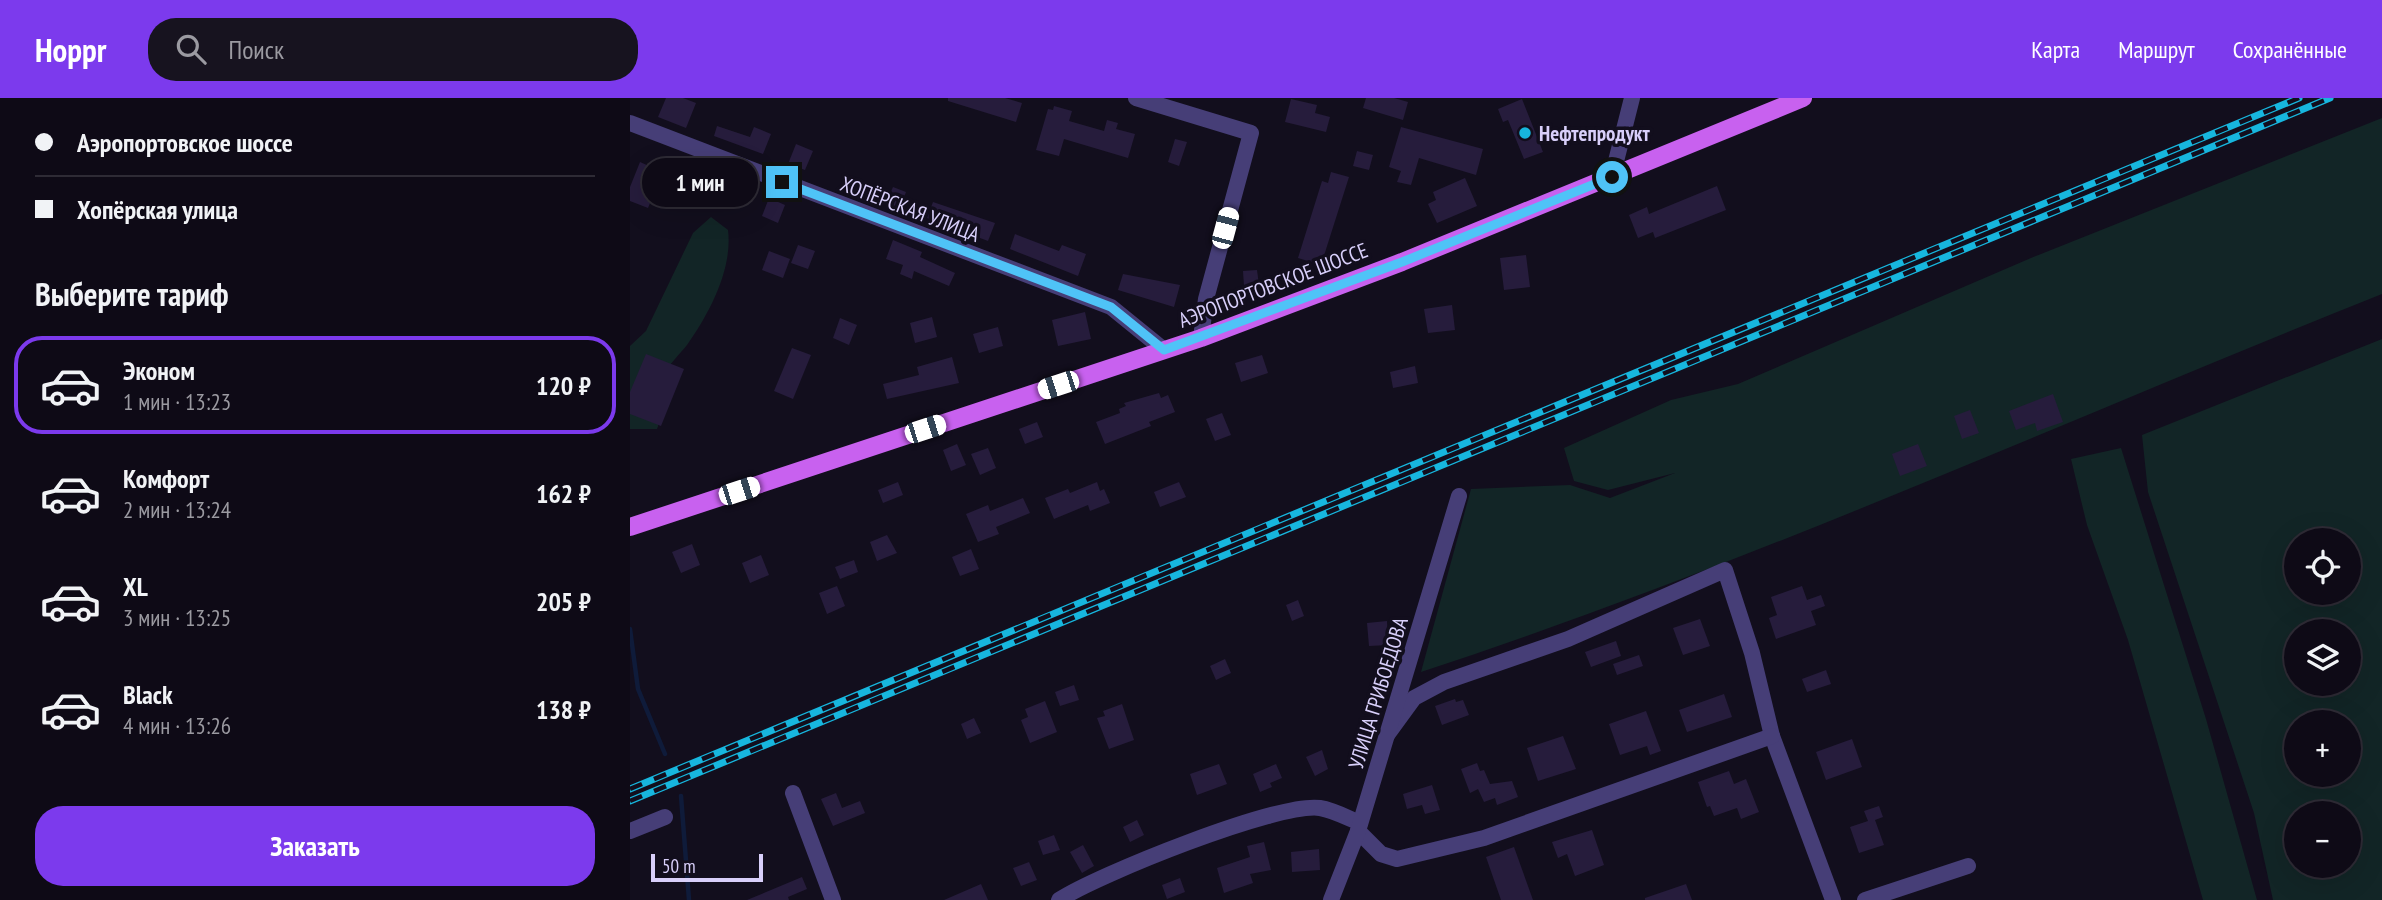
<!DOCTYPE html>
<html lang="ru">
<meta charset="utf-8">
<style>
:root{--surface:#0e0a16;--page:#17131f;--text:#f1f3f6;--muted:#9b9aa1;--line:#2e2b35;--accent:#7c3aed}
body{margin:0;font-family:"PT Sans Narrow",sans-serif;background:var(--page);color:var(--text);height:100vh;display:flex;flex-direction:column;font-size:26px;white-space:nowrap}
*{box-sizing:border-box;margin:0}
p{font-size:23px;color:var(--muted)}
.icon{flex:none;width:38px;height:38px;fill:none;stroke:currentColor;stroke-width:2;stroke-linecap:round;stroke-linejoin:round}
.map{position:relative;flex:1;overflow:hidden}
.sheet{display:flex;flex-direction:column;background:var(--surface);width:630px}
.sheet>*{flex:none}
.top-card{display:grid;align-content:center;height:154px;padding:0 35px;background:var(--surface)}
.buttons{position:absolute;left:1654px;top:430px;display:grid;gap:14px}
.buttons a{display:grid;place-items:center;width:77px;height:77px;border-radius:50%;background:var(--surface);box-shadow:0 7px 28px #0002,0 0 0 2px var(--line);font-size:35px}
.scale{position:absolute;left:21px;bottom:18px;width:112px;box-sizing:border-box;padding-left:7px;border:4px solid #d8cffa;border-top:0;font-size:19px;line-height:24px;white-space:nowrap;color:#d8cffa;-webkit-text-stroke:5px #120e1d;paint-order:stroke}
.end{position:absolute;width:32px;height:32px;margin:-16px;border:9px solid #4fc3f7;background:#111;box-shadow:0 0 0 4px #111}
.from{border-radius:50%}
.bubble{position:absolute;height:49px;border-radius:24px;background:var(--surface);box-shadow:0 7px 28px #0002,0 0 0 2px var(--line);font-size:23px;font-weight:700;line-height:49px;text-align:center}
.car{position:absolute;width:21px;height:42px;margin:-21px -10px;border-radius:9px;box-shadow:0 0 5px 2px #0007;background:linear-gradient(#fff 24%,#345 0 40%,#fff 0 76%,#345 0 86%,#fff 0)}
.top-card b{display:flex;align-items:center;gap:24px;height:66px;font-size:26px}
.top-card b+b{border-top:2px solid var(--line)}
.top-card i{width:18px;height:18px;background:var(--text)}
ul{padding:0;list-style:none}
li{display:flex;align-items:center;gap:21px;height:98px;margin:0 14px 10px;padding:0 21px;border:4px solid transparent;border-radius:28px}
li div{flex:1}
li b{display:block;font-size:26px}
li em{font-style:normal;font-weight:700}
li.active{border-color:var(--accent)}
li>.icon{width:63px;height:63px;stroke-width:1.5}
h2{padding:0 35px;font-size:32px;line-height:84px}
.primary-button{display:flex;gap:14px;margin-top:auto;padding:14px 35px}
.primary-button a{flex:1;height:80px;border-radius:28px;background:var(--accent);color:#fff;font-size:28px;font-weight:700;line-height:80px;text-align:center}
header{display:flex;align-items:center;gap:42px;box-sizing:border-box;height:98px;padding:0 35px;background:var(--accent);color:#fff}
header strong{font-size:33px}
nav{display:flex;gap:38px;margin-inline-start:auto;font-size:24px}
.search{width:490px;height:63px;background:var(--page);display:flex;align-items:center;gap:18px;box-sizing:border-box;padding:0 24px;border-radius:28px;color:var(--muted);font-size:26px}
main{display:flex;flex:1;min-height:0}
.map>svg:first-child{display:block}
.green{fill:#122526;fill-rule:evenodd}
.lines{fill:none;stroke-linecap:round;stroke-linejoin:round}
.stream{stroke:#0f1b3a;stroke-width:4.5}
.building{fill:#261c3c}
.street{stroke:#463e77;stroke-width:16}
.primary{stroke:#c861ef;stroke-width:18}
.rail-casing{stroke:#17b6de;stroke-width:7}
.rail{stroke:#120e1d;stroke-width:4.5;stroke-dasharray:13;stroke-linecap:butt}
.route{stroke:#4fc3f7;stroke-width:9}
.poi-dot{fill:#17b6de;stroke:#120e1d;stroke-width:2.5}
.labels{text-anchor:middle;dominant-baseline:central;stroke-width:7;stroke-linejoin:round;paint-order:stroke}
.poi-label{font-size:21px;font-weight:bold;fill:#d8cffa;stroke:#120e1d;text-anchor:start}
.street-label{font-size:21px;fill:#d8cffa;stroke:#120e1d}
</style>
<header>
<strong>Hoppr</strong>
<div class="search"><svg class="icon" aria-label="search" viewBox="0 0 24 24"><circle cx="10" cy="10" r="6"/><path d="M15 15l6 6"/></svg>Поиск</div>
<nav><a>Карта</a><a>Маршрут</a><a>Сохранённые</a></nav>
</header>
<main>
<section class="sheet">
<div class="top-card">
<b><i class="from"></i>Аэропортовское шоссе</b>
<b><i></i>Хопёрская улица</b>
</div>
<h2>Выберите тариф</h2>
<ul>
<li class="active"><svg class="icon" aria-label="car" viewBox="0 0 24 24"><path d="M5 17H2v-5l4-1 3-4h7l3 4 3 1v5h-3M9 17h6M6 11h13"/><circle cx="7" cy="17" r="2"/><circle cx="17" cy="17" r="2"/></svg><div><b>Эконом</b><p>1 мин · 13:23</p></div><em>120 ₽</em></li>
<li><svg class="icon" aria-label="car" viewBox="0 0 24 24"><path d="M5 17H2v-5l4-1 3-4h7l3 4 3 1v5h-3M9 17h6M6 11h13"/><circle cx="7" cy="17" r="2"/><circle cx="17" cy="17" r="2"/></svg><div><b>Комфорт</b><p>2 мин · 13:24</p></div><em>162 ₽</em></li>
<li><svg class="icon" aria-label="car" viewBox="0 0 24 24"><path d="M5 17H2v-5l4-1 3-4h7l3 4 3 1v5h-3M9 17h6M6 11h13"/><circle cx="7" cy="17" r="2"/><circle cx="17" cy="17" r="2"/></svg><div><b>XL</b><p>3 мин · 13:25</p></div><em>205 ₽</em></li>
<li><svg class="icon" aria-label="car" viewBox="0 0 24 24"><path d="M5 17H2v-5l4-1 3-4h7l3 4 3 1v5h-3M9 17h6M6 11h13"/><circle cx="7" cy="17" r="2"/><circle cx="17" cy="17" r="2"/></svg><div><b>Black</b><p>4 мин · 13:26</p></div><em>138 ₽</em></li>
</ul>
<div class="primary-button"><a>Заказать</a></div>
</section>
<div class="map">
<svg width="1752" height="802" viewBox="0 0 1752 802">
<rect width="100%" height="100%" fill="#120e1d"/>
<g class="green">
<path d="M1752,20V196C1432,324 1118,467 791,574L841,391L940,387L980,400L1045,375L978,392L944,383L934,350L1041,302L1108,286L1401,160Z"/>
<path d="M81,119L98,132C103,171 79,216 57,247C50,256 38,267 34,277C27,293 34,314 27,331H0V248L16,233L63,135Z"/>
<path d="M1752,241V802H1643L1624,715L1518,394L1512,337ZM1666,443H1718V495H1666ZM1666,534H1718V586H1666ZM1666,625H1718V677H1666ZM1666,716H1718V768H1666Z"/>
<path d="M1491,350L1576,621L1627,802H1573L1498,542L1457,427L1441,361Z"/>
</g>
<g class="lines">
<g class="stream">
<path d="M0,531L8,591L35,656"/>
<path d="M51,698L59,802"/>
</g>
</g>
<g class="building">
<path d="M36,0H53L66,5L56,30L28,19Z"/>
<path d="M318,0H375L392,5L386,24L318,3Z"/>
<path d="M736,0H764L778,4L773,22L733,10Z"/>
<path d="M661,1L687,7L685,15L700,19L696,34L655,24Z"/>
<path d="M892,1L913,54L894,61L878,22L873,24L868,11Z"/>
<path d="M424,8L442,13L439,23L474,33L477,22L488,25L486,31L505,36L498,60L434,41L429,58L406,52L418,11L423,12Z"/>
<path d="M87,28L120,39L124,29L141,36L133,56L84,38Z"/>
<path d="M771,29L853,51L846,77L789,60L781,87L767,84L771,73L759,69Z"/>
<path d="M545,41L557,44L549,68L538,64Z"/>
<path d="M166,46L183,53L175,72L158,66Z"/>
<path d="M727,53L743,57L739,72L723,68Z"/>
<path d="M10,64L70,91L65,103L27,88L18,110L0,103V89Z"/>
<path d="M701,74L719,79L691,167L668,160L692,83L698,85Z"/>
<path d="M84,80L101,87L93,108L75,100Z"/>
<path d="M835,80L847,108L807,125L798,106L806,102L803,94Z"/>
<path d="M1087,88L1096,112L1025,140L1023,134L1008,140L999,117L1017,109L1019,116Z"/>
<path d="M263,89L276,94L269,112L255,107Z"/>
<path d="M139,100L155,107L148,125L132,118Z"/>
<path d="M303,104L365,125L358,143L297,120Z"/>
<path d="M385,136L429,153L432,147L456,156L448,178L380,151Z"/>
<path d="M263,142L292,154L290,159L325,175L319,188L284,173L282,181L270,176L273,167L256,161Z"/>
<path d="M168,147L185,153L178,171L161,165Z"/>
<path d="M139,153L160,161L153,180L132,172Z"/>
<path d="M896,157L900,189L874,192L870,160Z"/>
<path d="M627,172L629,187L614,188L613,173Z"/>
<path d="M493,176L550,187L544,209L488,192Z"/>
<path d="M822,207L825,232L798,235L794,211Z"/>
<path d="M455,214L461,241L428,248L422,222Z"/>
<path d="M302,219L307,239L285,245L280,225Z"/>
<path d="M210,220L227,227L219,247L203,240Z"/>
<path d="M368,229L373,248L349,255L343,236Z"/>
<path d="M162,250L181,257L163,301L144,293Z"/>
<path d="M16,256L54,271L31,328L0,316V294Z"/>
<path d="M632,257L638,275L611,284L605,265Z"/>
<path d="M322,259L329,285L257,301L253,286L289,277L287,269Z"/>
<path d="M785,268L788,285L763,290L760,274Z"/>
<path d="M529,295L531,300L538,297L545,314L519,324L521,328L475,346L466,324L490,315L489,311L496,308L494,305Z"/>
<path d="M1423,296L1433,324L1407,333L1405,325L1386,332L1379,313Z"/>
<path d="M1340,312L1349,335L1332,341L1324,318Z"/>
<path d="M592,315L601,337L585,343L576,321Z"/>
<path d="M407,324L413,339L395,346L389,331Z"/>
<path d="M327,346L336,367L321,373L313,352Z"/>
<path d="M1288,346L1297,368L1270,378L1262,356Z"/>
<path d="M358,350L366,370L350,377L341,356Z"/>
<path d="M268,384L273,397L253,405L248,392Z"/>
<path d="M467,384L470,393L474,391L480,405L460,413L458,407L424,421L415,400L438,391L440,395Z"/>
<path d="M549,384L556,399L530,409L524,394Z"/>
<path d="M393,400L400,415L366,429L369,436L348,444L336,416L358,407L360,413Z"/>
<path d="M257,437L267,455L247,463L240,444Z"/>
<path d="M62,446L70,467L51,475L42,454Z"/>
<path d="M341,451L349,471L330,478L322,459Z"/>
<path d="M131,457L139,477L120,485L112,465Z"/>
<path d="M224,462L228,474L210,481L205,469Z"/>
<path d="M207,488L215,508L197,516L189,495Z"/>
<path d="M1172,488L1177,502L1191,497L1195,508L1181,513L1186,527L1146,541L1139,520L1147,517L1141,499Z"/>
<path d="M668,502L674,518L662,523L656,507Z"/>
<path d="M1070,521L1080,548L1053,557L1043,530Z"/>
<path d="M757,523L758,547L739,548L737,525Z"/>
<path d="M986,543L991,558L961,569L955,554Z"/>
<path d="M1009,557L1013,568L987,577L983,566Z"/>
<path d="M595,561L601,575L586,582L580,568Z"/>
<path d="M1196,572L1201,586L1177,594L1172,581Z"/>
<path d="M444,587L449,602L430,608L425,594Z"/>
<path d="M1094,596L1102,619L1057,634L1049,612Z"/>
<path d="M825,601L826,604L833,602L839,617L812,627L805,608Z"/>
<path d="M415,603L427,634L400,645L391,622L398,619L395,611Z"/>
<path d="M492,606L504,642L479,651L467,620L475,618L473,613Z"/>
<path d="M1016,613L1031,653L1020,657L1017,648L990,657L979,626Z"/>
<path d="M344,620L351,635L337,641L331,626Z"/>
<path d="M933,638L946,671L908,683L897,650Z"/>
<path d="M1222,641L1232,669L1196,682L1186,654Z"/>
<path d="M692,652L698,671L685,678L676,659Z"/>
<path d="M847,665L850,673L854,672L860,686L882,683L888,699L867,707L865,700L854,704L848,691L840,695L831,671Z"/>
<path d="M589,666L597,686L567,697L560,676Z"/>
<path d="M646,666L652,680L640,685L642,689L630,694L623,676Z"/>
<path d="M1099,673L1104,686L1116,681L1129,714L1111,721L1107,710L1084,718L1080,708L1077,709L1068,684Z"/>
<path d="M802,687L810,712L795,716L792,707L777,711L773,696Z"/>
<path d="M206,695L212,710L230,703L235,715L203,728L191,701Z"/>
<path d="M1249,708L1253,719L1245,722L1254,747L1229,755L1220,729L1238,723L1234,713Z"/>
<path d="M507,722L514,737L500,744L493,729Z"/>
<path d="M962,732L974,767L945,778L937,756L928,760L922,744Z"/>
<path d="M424,737L430,752L413,757L408,743Z"/>
<path d="M634,744L641,772L620,776L623,785L594,795L587,770L620,759L617,748Z"/>
<path d="M453,747L464,768L452,775L440,754Z"/>
<path d="M884,749L903,802H871L856,759Z"/>
<path d="M689,751L690,772L662,774L661,754Z"/>
<path d="M399,764L407,782L391,788L383,770Z"/>
<path d="M172,779L177,791L158,799L159,802H117Z"/>
<path d="M550,780L555,794L537,801L532,787Z"/>
<path d="M351,786L358,802H314Z"/>
<path d="M1056,786L1062,802H1015V800Z"/>
</g>
<g class="lines">
<g class="street">
<path d="M506,0L621,35L576,201L571,240"/>
<path d="M0,25L481,209L534,252"/>
<path d="M982,79L1002,0"/>
<path d="M757,637L784,600L814,584L938,541L1095,472L1122,555L1142,638L1203,802"/>
<path d="M163,695L203,802"/>
<path d="M0,733L35,719"/>
<path d="M728,733L751,756L767,761L854,740L1142,638"/>
<path d="M429,802C467,777 648,704 690,710C703,712 718,720 730,725"/>
<path d="M701,802L728,733L829,398"/>
<path d="M1235,802L1338,768"/>
</g>
<path class="primary" d="M0,429L571,240L772,164L1173,0"/>
<defs>
<g id="rail">
<path d="M0,691L1669,0"/>
<path d="M0,703L1700,0"/>
</g>
</defs>
<use href="#rail" class="rail-casing"/>
<use href="#rail" class="rail"/>
</g>
<g class="lines">
<path class="route" d="M152,84L481,209L534,252L772,164L982,79"/>
</g>
<circle class="poi-dot" cx="895" cy="35" r="7"/>
<g class="labels">
<g class="poi-label">
<text x="909" y="35">Нефтепродукт</text>
</g>
<g class="street-label">
<text transform="translate(280 111) rotate(21)">ХОПЁРСКАЯ УЛИЦА</text>
<text transform="translate(643 187) rotate(-21)">АЭРОПОРТОВСКОЕ ШОССЕ</text>
<text transform="translate(748 595) rotate(-73)">УЛИЦА ГРИБОЕДОВА</text>
</g>
</g>
</svg>
<div class="buttons">
<a><svg class="icon" aria-label="locate" viewBox="0 0 24 24"><circle cx="12" cy="12" r="6"/><path d="M12 2v4M12 18v4M2 12h4M18 12h4"/></svg></a>
<a><svg class="icon" aria-label="layers" viewBox="0 0 24 24"><path d="M12 4l9 5-9 5-9-5zM3 14l9 5 9-5"/></svg></a>
<a>+</a>
<a>−</a>
</div>
<div class="scale">50 m</div>
<i class="end from" style="left:982px;top:79px"></i>
<i class="end" style="left:152px;top:84px"></i>
<div class="bubble" style="left:12px;top:60px;width:116px">1 мин</div>
<i class="car" style="left:595px;top:130px;rotate:15deg"></i>
<i class="car" style="left:428px;top:287px;rotate:252deg"></i>
<i class="car" style="left:295px;top:331px;rotate:72deg"></i>
<i class="car" style="left:109px;top:393px;rotate:72deg"></i>
</div>
</main>
